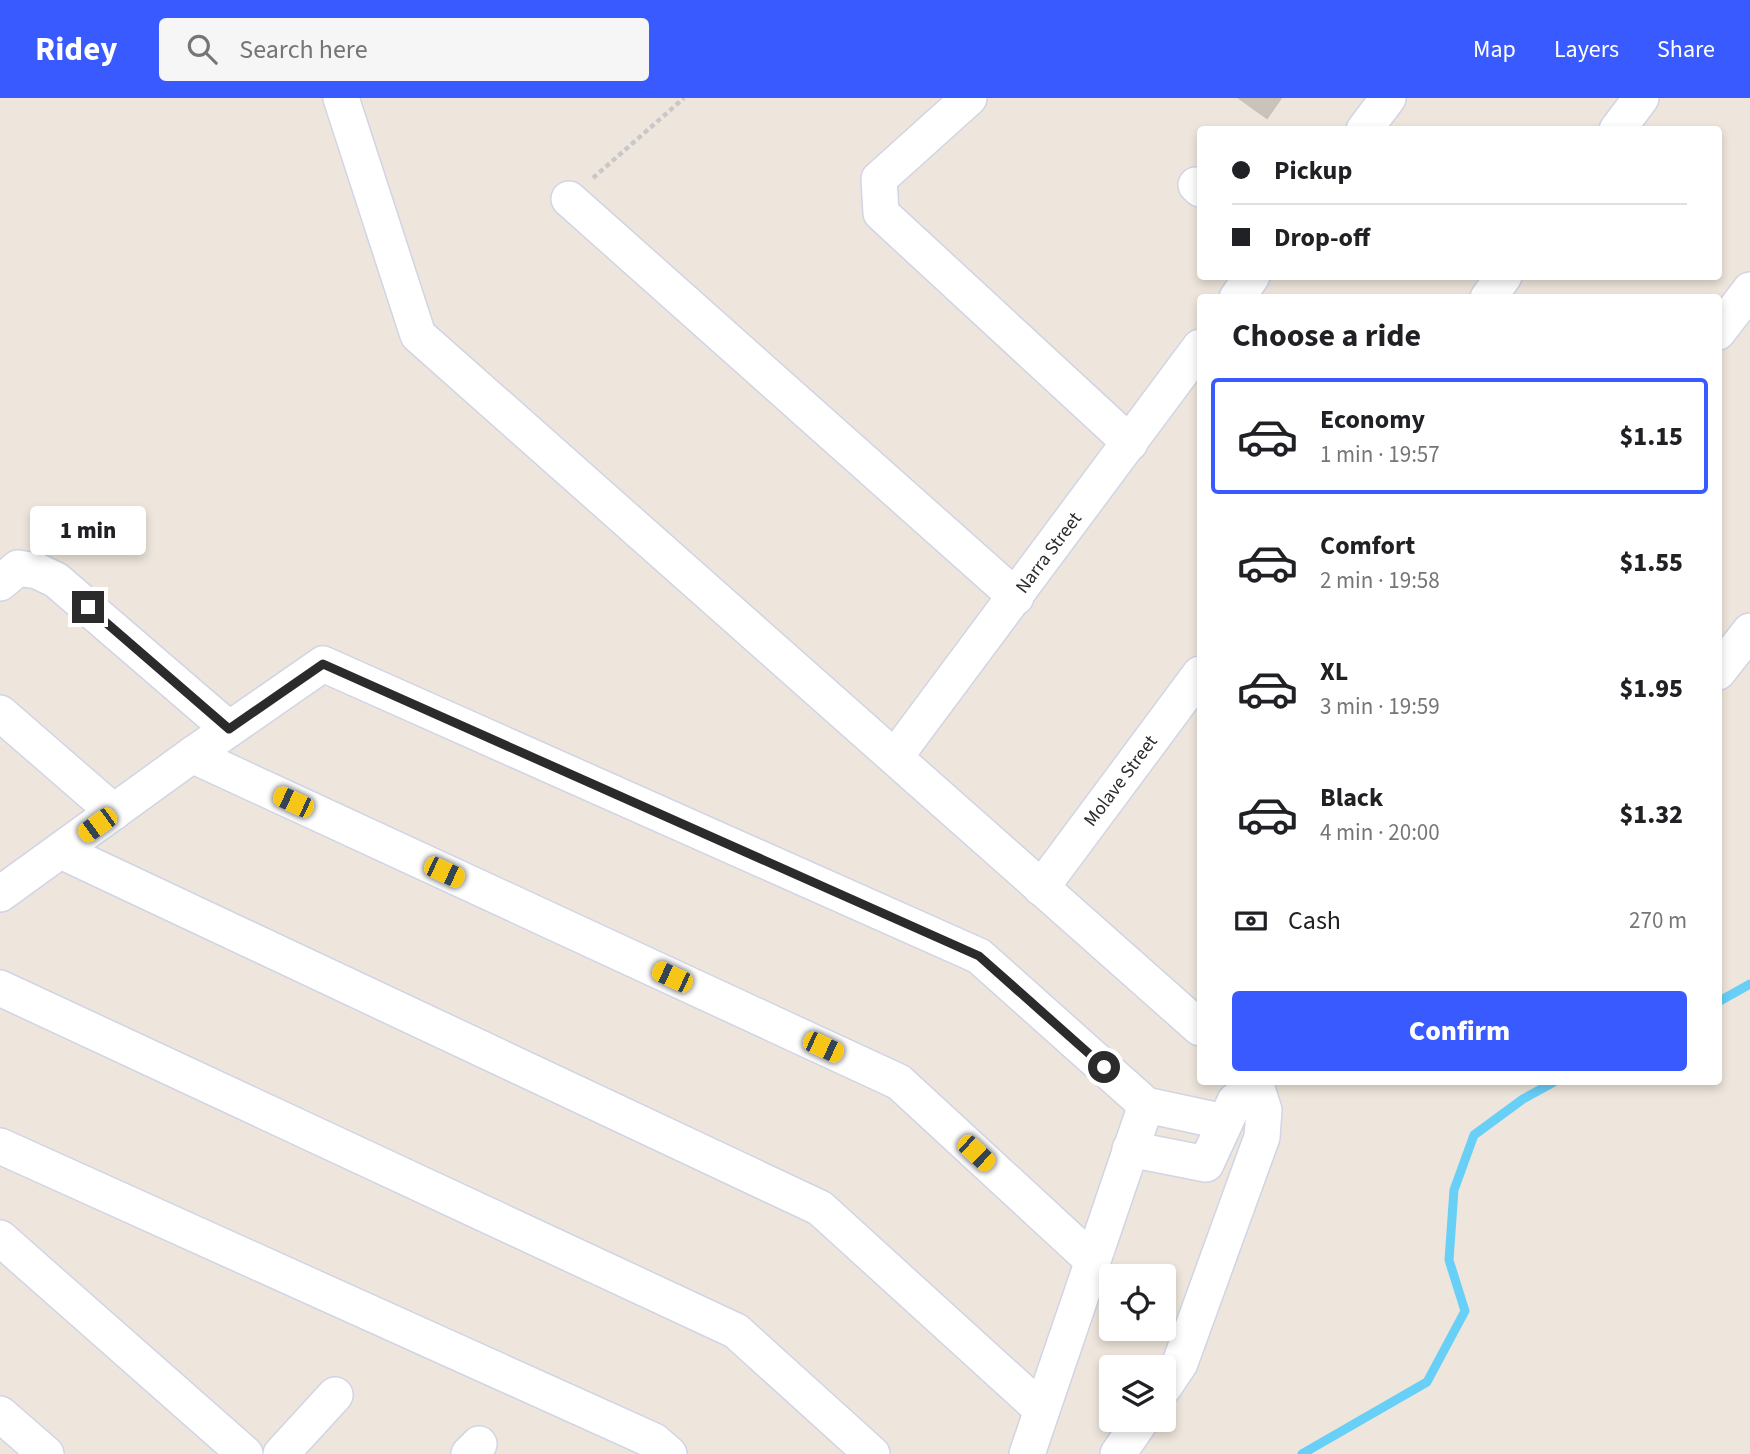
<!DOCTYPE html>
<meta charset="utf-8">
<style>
:root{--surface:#fff;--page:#f6f6f6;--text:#202124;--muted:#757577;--line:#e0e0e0;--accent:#385aff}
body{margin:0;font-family:"Source Sans 3",sans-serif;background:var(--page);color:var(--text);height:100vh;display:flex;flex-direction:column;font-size:26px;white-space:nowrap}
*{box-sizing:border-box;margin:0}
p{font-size:23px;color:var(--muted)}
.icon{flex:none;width:38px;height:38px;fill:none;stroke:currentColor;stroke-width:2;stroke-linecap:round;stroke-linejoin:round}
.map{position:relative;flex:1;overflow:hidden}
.details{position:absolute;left:1197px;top:196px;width:525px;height:791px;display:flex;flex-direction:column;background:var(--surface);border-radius:7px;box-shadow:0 4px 10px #0003}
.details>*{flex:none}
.hud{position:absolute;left:1197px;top:28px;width:525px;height:154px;border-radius:7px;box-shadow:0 4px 10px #0003;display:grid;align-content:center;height:154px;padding:0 35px;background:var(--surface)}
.tools{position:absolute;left:1099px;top:1166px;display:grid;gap:14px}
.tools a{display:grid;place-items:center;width:77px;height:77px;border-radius:7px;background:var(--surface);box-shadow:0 4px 10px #0003;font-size:35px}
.end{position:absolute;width:32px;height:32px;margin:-16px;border:9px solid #2b2b2b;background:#fff;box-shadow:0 0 0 4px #fff}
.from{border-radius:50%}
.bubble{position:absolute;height:49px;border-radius:7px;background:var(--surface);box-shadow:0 4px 10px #0003;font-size:23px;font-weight:800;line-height:49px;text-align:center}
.car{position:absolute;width:21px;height:42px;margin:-21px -10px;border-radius:9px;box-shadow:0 0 5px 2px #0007;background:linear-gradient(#f5c518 24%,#345 0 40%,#f5c518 0 76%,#345 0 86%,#f5c518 0)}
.hud b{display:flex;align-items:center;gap:24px;height:66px;font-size:26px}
.hud b+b{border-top:2px solid var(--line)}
.hud i{width:18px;height:18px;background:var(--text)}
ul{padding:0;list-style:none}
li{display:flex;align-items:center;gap:21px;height:116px;margin:0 14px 10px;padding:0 21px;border:4px solid transparent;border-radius:7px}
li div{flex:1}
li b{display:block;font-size:26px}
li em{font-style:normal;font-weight:800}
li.on{border-color:var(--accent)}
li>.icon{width:63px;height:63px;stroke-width:1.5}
h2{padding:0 35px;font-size:32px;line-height:84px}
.pay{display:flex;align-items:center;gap:18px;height:77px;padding:0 35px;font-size:26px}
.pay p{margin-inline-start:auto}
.cta{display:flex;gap:14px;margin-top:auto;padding:14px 35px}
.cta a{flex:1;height:80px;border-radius:7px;background:var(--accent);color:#fff;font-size:28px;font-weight:800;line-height:80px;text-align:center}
header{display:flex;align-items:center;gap:42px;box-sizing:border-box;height:98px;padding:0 35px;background:var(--accent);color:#fff}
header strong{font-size:33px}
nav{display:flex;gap:38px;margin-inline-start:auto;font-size:24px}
.search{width:490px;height:63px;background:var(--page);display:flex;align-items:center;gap:18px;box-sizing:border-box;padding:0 24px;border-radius:7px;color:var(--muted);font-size:26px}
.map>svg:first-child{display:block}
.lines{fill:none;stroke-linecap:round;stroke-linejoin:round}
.stream{stroke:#68cff7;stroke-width:9}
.building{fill:#c9c3bc;stroke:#c9c3b5;stroke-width:2}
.minor-casing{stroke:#d1d4e5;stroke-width:38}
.path{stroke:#c8c8c8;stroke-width:4.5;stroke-dasharray:5 3.5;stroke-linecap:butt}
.minor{stroke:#fff;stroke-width:35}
.route{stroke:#2b2b2b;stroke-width:9}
.labels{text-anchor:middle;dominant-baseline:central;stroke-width:7;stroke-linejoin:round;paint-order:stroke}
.street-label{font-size:19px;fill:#2b2b2b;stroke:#fff}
</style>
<header>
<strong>Ridey</strong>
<div class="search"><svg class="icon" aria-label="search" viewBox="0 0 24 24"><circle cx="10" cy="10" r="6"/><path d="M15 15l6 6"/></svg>Search here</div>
<nav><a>Map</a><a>Layers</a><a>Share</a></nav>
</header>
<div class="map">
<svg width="1750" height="1356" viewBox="0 0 1750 1356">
<rect width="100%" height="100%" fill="#eee6dc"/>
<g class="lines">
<g class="stream">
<path d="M1718,904L1750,886"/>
<path d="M1302,1356L1427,1284L1465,1213L1449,1162L1454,1092L1474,1037L1523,1001L1554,984"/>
</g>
</g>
<path class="building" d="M1239,0H1281L1267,20Z"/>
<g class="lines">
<defs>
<g id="minor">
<path d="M341,0L418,237L1200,930"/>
<path d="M969,0L879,81L881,115L1130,345"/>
<path d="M1364,32L1388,0"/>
<path d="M1617,32L1641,0"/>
<path d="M1196,87L1200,91"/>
<path d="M569,101L1016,499"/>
<path d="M1237,200L1252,178"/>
<path d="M1488,200L1504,178"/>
<path d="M1718,234L1750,192"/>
<path d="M0,485L18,470L37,473L56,482L229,631"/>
<path d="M1718,574L1750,533"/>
<path d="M0,615L114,714"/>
<path d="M192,657L899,984L1092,1162"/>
<path d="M895,659L1200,249"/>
<path d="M61,753L820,1110L1041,1311"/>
<path d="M1041,790L1200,576"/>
<path d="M0,796L192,657L323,566L979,858L1146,1007L1225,1024"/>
<path d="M0,890L736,1233L872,1356"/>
<path d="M0,1048L654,1343L669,1356"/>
<path d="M1130,1051L1206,1066L1235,1003"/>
<path d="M0,1140L245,1356"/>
<path d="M1164,1289L1180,1265L1262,1039L1264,1012L1255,984"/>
<path d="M0,1316L46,1356"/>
<path d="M281,1356L335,1297"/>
<path d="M469,1356L479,1346"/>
<path d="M1027,1356L1146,1007"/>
<path d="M1118,1356L1142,1321"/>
</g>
</defs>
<use href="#minor" class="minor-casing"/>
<path class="path" d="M593,80L684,0"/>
<use href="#minor" class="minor"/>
</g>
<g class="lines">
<path class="route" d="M88,509L229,631L323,566L979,858L1104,969"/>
</g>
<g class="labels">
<g class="street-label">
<text transform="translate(1049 455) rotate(-53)">Narra Street</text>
<text transform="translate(1121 683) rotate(-53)">Molave Street</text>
</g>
</g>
</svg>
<div class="tools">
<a><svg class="icon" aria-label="locate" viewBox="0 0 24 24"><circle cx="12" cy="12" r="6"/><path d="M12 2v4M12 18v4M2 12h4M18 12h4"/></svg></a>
<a><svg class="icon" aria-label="layers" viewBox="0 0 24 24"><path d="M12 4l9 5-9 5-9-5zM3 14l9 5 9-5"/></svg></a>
</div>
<i class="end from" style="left:1104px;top:969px"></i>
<i class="end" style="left:88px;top:509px"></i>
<div class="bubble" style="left:30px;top:408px;width:116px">1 min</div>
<i class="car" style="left:293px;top:704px;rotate:295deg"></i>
<i class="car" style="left:97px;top:727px;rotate:234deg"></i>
<i class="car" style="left:444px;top:774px;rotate:115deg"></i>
<i class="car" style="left:672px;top:879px;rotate:295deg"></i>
<i class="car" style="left:823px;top:949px;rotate:115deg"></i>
<i class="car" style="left:976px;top:1055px;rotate:133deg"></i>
<div class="hud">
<b><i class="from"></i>Pickup</b>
<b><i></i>Drop-off</b>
</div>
<section class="details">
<h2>Choose a ride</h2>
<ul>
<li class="on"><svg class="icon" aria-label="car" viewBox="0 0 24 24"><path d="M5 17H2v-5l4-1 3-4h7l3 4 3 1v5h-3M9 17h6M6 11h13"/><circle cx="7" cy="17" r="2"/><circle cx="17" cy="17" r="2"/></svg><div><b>Economy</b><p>1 min · 19:57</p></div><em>$1.15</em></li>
<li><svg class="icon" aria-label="car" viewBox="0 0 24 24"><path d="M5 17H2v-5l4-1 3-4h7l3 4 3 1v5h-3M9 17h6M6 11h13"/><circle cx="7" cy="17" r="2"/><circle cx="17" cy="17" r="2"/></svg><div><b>Comfort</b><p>2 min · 19:58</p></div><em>$1.55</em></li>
<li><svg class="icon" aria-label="car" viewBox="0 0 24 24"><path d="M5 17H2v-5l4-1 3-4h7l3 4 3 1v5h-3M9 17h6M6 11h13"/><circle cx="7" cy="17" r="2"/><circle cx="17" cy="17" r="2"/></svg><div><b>XL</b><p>3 min · 19:59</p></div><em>$1.95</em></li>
<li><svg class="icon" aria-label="car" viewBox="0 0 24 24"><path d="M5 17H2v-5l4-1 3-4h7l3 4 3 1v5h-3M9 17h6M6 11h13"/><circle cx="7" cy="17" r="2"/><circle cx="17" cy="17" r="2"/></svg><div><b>Black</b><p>4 min · 20:00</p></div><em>$1.32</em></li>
</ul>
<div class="pay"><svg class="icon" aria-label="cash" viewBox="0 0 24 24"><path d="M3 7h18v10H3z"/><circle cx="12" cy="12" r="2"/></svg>Cash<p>270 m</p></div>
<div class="cta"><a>Confirm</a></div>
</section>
</div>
